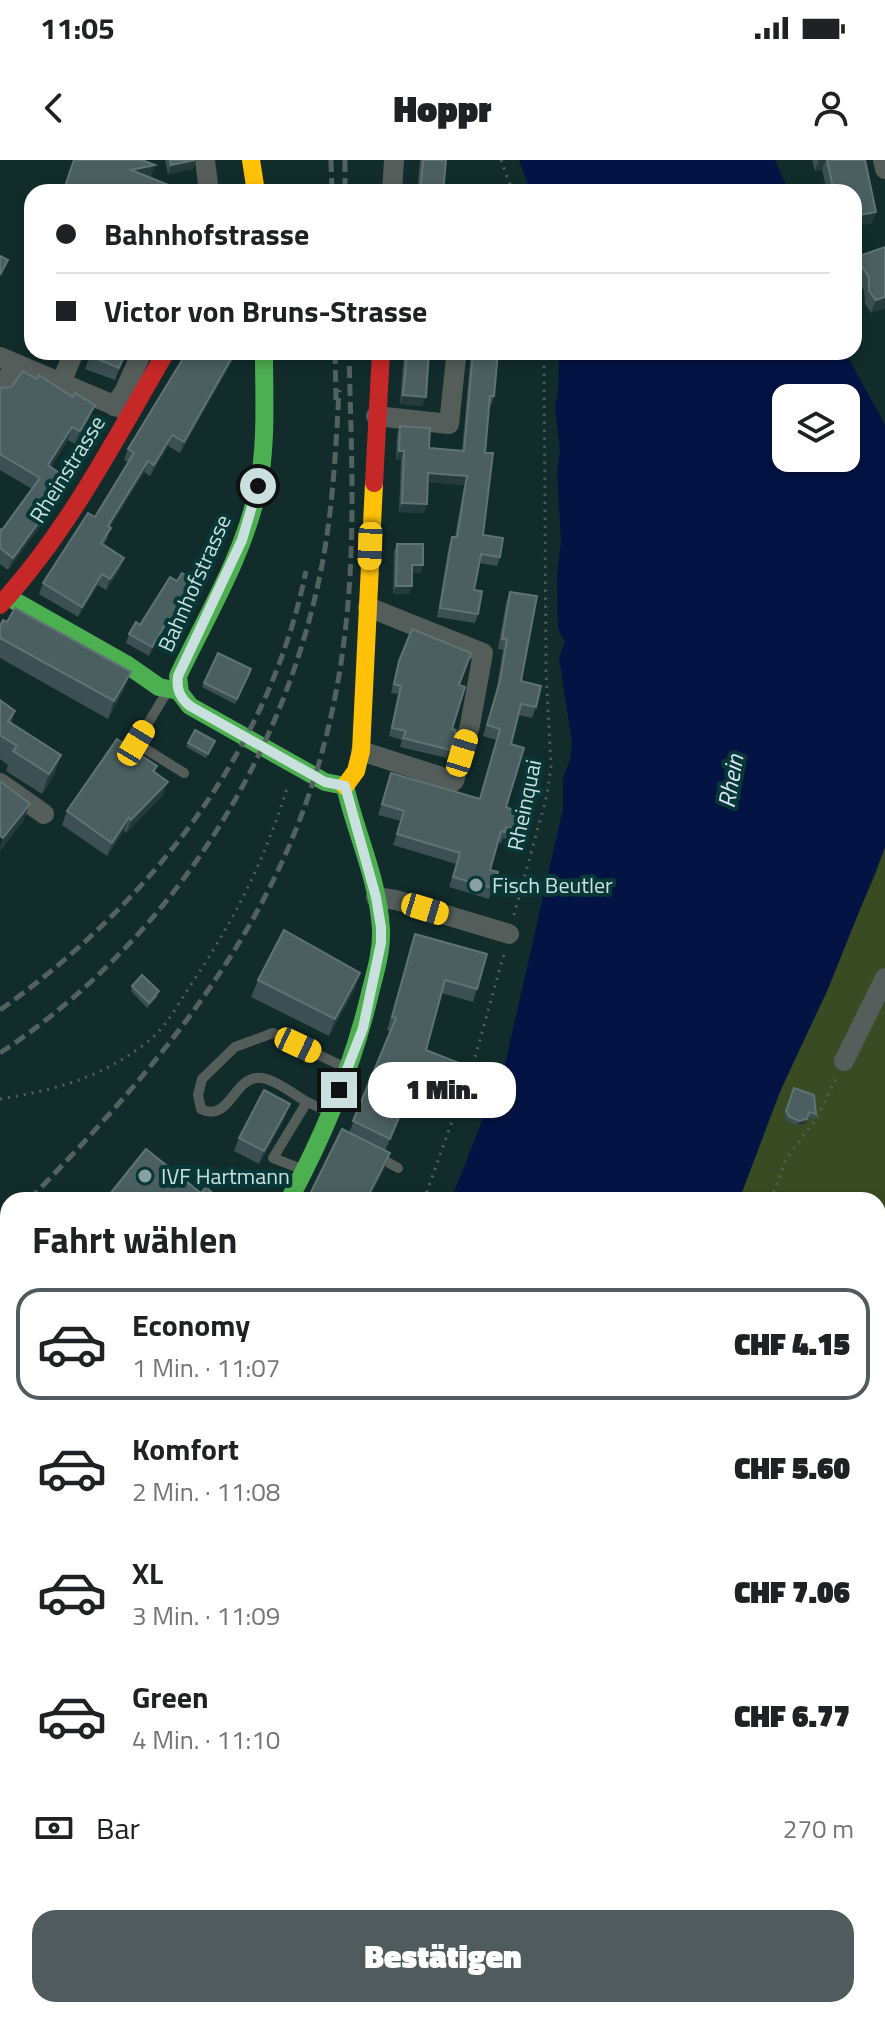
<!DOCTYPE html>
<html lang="de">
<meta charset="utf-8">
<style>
:root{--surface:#fff;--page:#f2f2f2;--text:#202124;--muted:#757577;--line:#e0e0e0;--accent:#4f5b5c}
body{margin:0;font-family:"Titillium Web",sans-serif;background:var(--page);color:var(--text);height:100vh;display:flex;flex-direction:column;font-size:30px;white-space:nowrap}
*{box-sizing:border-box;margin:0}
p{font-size:26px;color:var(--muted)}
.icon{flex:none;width:44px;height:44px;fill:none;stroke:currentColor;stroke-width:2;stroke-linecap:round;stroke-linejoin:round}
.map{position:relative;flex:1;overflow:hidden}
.details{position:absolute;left:0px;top:1032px;width:886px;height:826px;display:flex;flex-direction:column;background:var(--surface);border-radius:24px 24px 0 0;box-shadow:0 4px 12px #0003}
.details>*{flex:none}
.guide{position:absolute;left:24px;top:24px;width:838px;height:176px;border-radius:24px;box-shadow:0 4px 12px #0003;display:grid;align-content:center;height:176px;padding:0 32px;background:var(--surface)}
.tools{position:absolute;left:772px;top:224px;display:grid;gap:16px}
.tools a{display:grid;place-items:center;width:88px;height:88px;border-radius:16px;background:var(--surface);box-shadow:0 4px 12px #0003;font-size:40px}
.end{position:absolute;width:36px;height:36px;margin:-18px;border:10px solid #c9e0df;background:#111;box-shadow:0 0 0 4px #111}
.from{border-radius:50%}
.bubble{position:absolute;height:56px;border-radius:24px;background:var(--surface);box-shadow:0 4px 12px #0003;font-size:26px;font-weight:800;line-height:56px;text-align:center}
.car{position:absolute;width:24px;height:48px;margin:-24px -12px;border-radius:10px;box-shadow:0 0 6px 2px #0007;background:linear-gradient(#f5c518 24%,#345 0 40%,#f5c518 0 76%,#345 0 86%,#f5c518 0)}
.guide b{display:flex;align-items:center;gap:28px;height:76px;font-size:30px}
.guide b+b{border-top:2px solid var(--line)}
.guide i{width:20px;height:20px;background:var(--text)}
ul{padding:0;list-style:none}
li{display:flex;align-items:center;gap:24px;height:112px;margin:0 16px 12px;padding:0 16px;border:4px solid transparent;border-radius:24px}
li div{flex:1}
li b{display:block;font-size:30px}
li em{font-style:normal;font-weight:800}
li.on{border-color:var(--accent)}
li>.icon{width:72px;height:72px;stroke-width:1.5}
h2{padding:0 32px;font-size:36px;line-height:96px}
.pay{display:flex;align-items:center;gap:20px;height:88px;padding:0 32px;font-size:30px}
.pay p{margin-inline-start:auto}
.button{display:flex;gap:16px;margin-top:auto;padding:16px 32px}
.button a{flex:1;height:92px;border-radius:24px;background:var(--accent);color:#fff;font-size:32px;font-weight:800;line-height:92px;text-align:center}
.status{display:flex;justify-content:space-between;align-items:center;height:56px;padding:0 40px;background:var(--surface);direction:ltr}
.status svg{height:22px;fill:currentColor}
header{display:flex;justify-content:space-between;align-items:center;height:104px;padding:0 32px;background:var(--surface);font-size:36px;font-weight:800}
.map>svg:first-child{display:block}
.green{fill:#384b22}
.water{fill:#031344;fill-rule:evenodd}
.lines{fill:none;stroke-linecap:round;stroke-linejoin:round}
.stream{stroke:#031344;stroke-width:5}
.path{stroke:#535e5d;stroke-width:3;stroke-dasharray:2 6;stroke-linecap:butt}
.lane{stroke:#555d5b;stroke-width:10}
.street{stroke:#555d5b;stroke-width:20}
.fast{stroke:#4caf50;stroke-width:18}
.slow{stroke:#ffc107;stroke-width:18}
.jam{stroke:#c62828;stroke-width:18}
.rail{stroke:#53615f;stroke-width:5;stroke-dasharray:12 6;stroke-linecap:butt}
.wall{fill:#3c4f52}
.shaded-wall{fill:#253a3c}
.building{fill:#4b5f61;stroke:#5f7375;stroke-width:2}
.route{stroke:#c9e0df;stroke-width:10}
.poi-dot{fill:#89a1a0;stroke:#083737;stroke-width:3}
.labels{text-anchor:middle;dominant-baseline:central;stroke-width:8;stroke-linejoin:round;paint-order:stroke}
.street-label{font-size:22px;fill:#c9e0df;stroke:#083737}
.poi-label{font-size:22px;fill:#c9e0df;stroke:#083737;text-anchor:start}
.water-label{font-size:24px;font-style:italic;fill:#dbe5f7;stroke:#083737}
</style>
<div class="status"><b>11:05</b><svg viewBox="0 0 49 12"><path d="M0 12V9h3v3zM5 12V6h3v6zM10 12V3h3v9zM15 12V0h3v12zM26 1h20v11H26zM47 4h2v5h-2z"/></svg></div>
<header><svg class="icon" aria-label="back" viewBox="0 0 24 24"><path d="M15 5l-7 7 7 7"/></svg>Hoppr<svg class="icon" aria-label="person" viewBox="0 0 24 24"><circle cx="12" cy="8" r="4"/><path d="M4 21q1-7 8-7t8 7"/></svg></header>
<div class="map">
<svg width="885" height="1857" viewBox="0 0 885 1857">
<rect width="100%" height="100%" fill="#122c2c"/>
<g class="green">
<path d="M885,687V1773L878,1778V1040H739L788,912L876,713Z"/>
<path d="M8,1845V1850H784L775,1857H0V1848Z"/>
</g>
<g class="water">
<path d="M519,0H775L789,32H531Z"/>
<path d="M559,192H845L885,265V687L828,829L777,938L739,1040H451L506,900L563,649V618L570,600L572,584L559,497L565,482L558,468L557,415L561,381L557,314L560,290L555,248L558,232ZM846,238V298H786V238Z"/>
<path d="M8,1520V1803L0,1810V1522Z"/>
</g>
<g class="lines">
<path class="stream" d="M878,1263L885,1268"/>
<g class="path">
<path d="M501,0L513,32"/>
<path d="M514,755L547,635L551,606L546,511L544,192"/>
<path d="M0,939C55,930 101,918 146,883C165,869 177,846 190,826C234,761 265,700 288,625"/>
<path d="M424,1040L476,894L504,794"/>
<path d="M771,1040L786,999L816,959L836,919"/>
<path d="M0,1498L8,1494"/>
<path d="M878,1721L885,1718"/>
<path d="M878,1744L885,1741"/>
<path d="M878,1767L885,1765"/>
<path d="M878,1778L885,1773"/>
<path d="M0,1839L8,1835"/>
<path d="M598,1857L610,1850"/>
<path d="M635,1857L649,1850"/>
<path d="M677,1857L690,1850"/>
<path d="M730,1857L742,1850"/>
<path d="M775,1857L784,1850"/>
</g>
<g class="lane">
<path d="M167,532L136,583L184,613"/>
<path d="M307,942C293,934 271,916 256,918C233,921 228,963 201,949L198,935L202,919L235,887L273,873L346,908"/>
<path d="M375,995L398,1008"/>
<path d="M304,1010L273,998L307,942L330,952"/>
<path d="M878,1630L885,1627"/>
</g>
<g class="street">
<path d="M205,0L209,32"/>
<path d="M883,0L885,9"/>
<path d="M392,32L394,0"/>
<path d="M0,197L130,252"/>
<path d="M61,223L74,192"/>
<path d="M0,229L16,204"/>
<path d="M114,246L124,232L142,192"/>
<path d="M376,256L449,264L456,198"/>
<path d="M361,591L454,621L470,565L483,493L368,447"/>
<path d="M0,623L44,654"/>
<path d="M376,737L396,740L509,774"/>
<path d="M844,901L885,818"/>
</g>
<g class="fast">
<path d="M264,192C264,237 267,284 258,328C244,395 207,455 178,516L180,533L190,546L325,622L345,626"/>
<path d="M8,437L126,504L159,527L179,531"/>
<path d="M289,1040C325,973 354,903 371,829C376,810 382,789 381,769C378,719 356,674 345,626"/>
<path d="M878,1683L885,1679"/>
</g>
<g class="slow">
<path d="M251,0L256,32"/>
<path d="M345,626L356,611L361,591L374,323"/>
<path d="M495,1857L508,1850"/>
<path d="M535,1857L547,1850"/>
</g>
<g class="jam">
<path d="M374,323L381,192"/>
<path d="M0,445C69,370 115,279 166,192"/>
</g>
<g class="rail">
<path d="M331,0L332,32"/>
<path d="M345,0V32"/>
<path d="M335,192L336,240"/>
<path d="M0,850C148,745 269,593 306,411"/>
<path d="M0,893C168,782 284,602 322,405C333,347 336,288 339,230"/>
<path d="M29,1040C196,868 320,712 346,464C356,374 351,282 349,192"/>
<path d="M0,1069L8,1061"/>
</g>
</g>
<g class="wall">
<path d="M165,0H196L193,9L168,14Z"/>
<path d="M420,0H446L443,32H417Z"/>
<path d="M812,0H865L876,52L872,63L854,67V32H827L822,9L815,11Z"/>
<path d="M885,87V148L871,153L865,144L864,130L856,116L857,108L862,95Z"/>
<path d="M92,192H126L115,220L85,209Z"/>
<path d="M237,192L180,293L168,286L150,316L144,312L110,367L107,379L104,384L120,409L106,430L98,425L78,457L39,434L43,423L95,357L128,302L124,300L128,289Z"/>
<path d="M404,192H429L422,246L400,244Z"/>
<path d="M471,192H498L494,236L491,245H489L485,293L483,375L500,397L497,406L479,403L474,430L478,454L475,463L437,457L449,385L452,377H455L464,325L428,322L424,353L399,352L401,300H396L397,275L400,266L429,288L462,291Z"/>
<path d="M0,228L90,257L75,284L68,280L51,307L64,333L8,410L0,404V369L2,370L32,329L0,310Z"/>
<path d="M397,384L421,413H412L409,434H393L394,391Z"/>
<path d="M177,421L198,422L195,431L171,470L166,467L149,496L126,483L129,474L140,465Z"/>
<path d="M510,432L521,521L536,547L532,558L518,555L511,584L506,647L528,673L524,683L503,678L501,683L498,682L490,710L493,728L489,739L449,727L456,704L393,685L401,661L378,655L391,613L479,639L496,580L483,576L496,532L503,490L498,489L506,443Z"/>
<path d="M7,462L131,512L124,529L108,559L0,498V466Z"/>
<path d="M412,469L459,525L450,590L447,598L400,587L402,580L389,576L398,534L391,533L396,510Z"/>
<path d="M250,514L235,544L202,527L204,523Z"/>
<path d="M0,540L15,551L11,563L61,595L54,615L42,634L6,611L8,605L0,599Z"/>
<path d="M215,581L206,598L186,587L188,583Z"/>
<path d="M157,606L155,612L163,635L126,673L124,670L107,696L62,665L67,651Z"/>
<path d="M415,774L477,829L473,842L441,833L426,890L454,916L440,950L408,937L385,991L384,1010L349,973L390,871L387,870Z"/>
<path d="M360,813L354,830L329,876L251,837L258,820Z"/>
<path d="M132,826L158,836L147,848L131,831Z"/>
<path d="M794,928L816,954L815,959L807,957L805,964L797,965L788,962L784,956Z"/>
<path d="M285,957L259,1004L234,991L239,978Z"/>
</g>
<g class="shaded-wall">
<path d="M196,0L193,9L168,14L171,5Z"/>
<path d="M819,0H826L822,9L815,11Z"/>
<path d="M155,5L151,17L126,23L131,10Z"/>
<path d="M876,52L872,63L854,67V56Z"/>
<path d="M885,137V148L871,153L876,140Z"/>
<path d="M235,192H237L180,293L184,282Z"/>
<path d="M403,235L426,237L422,246L400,244Z"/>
<path d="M95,245L90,257L75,284L80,271Z"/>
<path d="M72,267L68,280L44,318L48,305Z"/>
<path d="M172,275L168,286L150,316L154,305Z"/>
<path d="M399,291H404L401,300H396Z"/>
<path d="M148,301L144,312L104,377L108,366Z"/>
<path d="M428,313L467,316L464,325L425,322Z"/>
<path d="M69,320L64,333L8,410L13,398Z"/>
<path d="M402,343L427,344L424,353L399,352Z"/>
<path d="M124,398L120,409L106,430L110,419Z"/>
<path d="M412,405H423L421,413H409Z"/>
<path d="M102,414L98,425L78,457L82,447Z"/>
<path d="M198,422L195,431L171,470L174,461Z"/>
<path d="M396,426H412L409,434H393Z"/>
<path d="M169,458L166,467L149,496L152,487Z"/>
<path d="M131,512L124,529L108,559L114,541Z"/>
<path d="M61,595L54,615L42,634L49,614Z"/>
<path d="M168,622L163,635L126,673L131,660Z"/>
<path d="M30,644L23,662L0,691V687L3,678Z"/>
<path d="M129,657L124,670L107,696L112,683Z"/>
<path d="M360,813L354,830L329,876L335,859Z"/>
<path d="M290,944L285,957L259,1004L264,991Z"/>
<path d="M807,959L805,964L797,965L799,961Z"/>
<path d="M390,993L384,1010L368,1040H366Z"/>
<path d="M8,1239V1246L0,1255V1248Z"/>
<path d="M8,1420V1427L0,1437V1430Z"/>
</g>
<g class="building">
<path d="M74,0H142L155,5L131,10L186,32H73L64,29Z"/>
<path d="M170,0H195L171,5Z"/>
<path d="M423,0H446L443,32H420Z"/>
<path d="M827,0H865L876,52L854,56V32H834Z"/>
<path d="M885,87V137L876,140L869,131V117L860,103L862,95Z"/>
<path d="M0,96L8,100L0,115Z"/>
<path d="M92,192H126L119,208L90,196Z"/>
<path d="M187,192H235L184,282L172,275L154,305L148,301L108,366L111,368L101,383L124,398L110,419L102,414L82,447L43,423L88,353L95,357L134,293L128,289Z"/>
<path d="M407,192H429L426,237L403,235Z"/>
<path d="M473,192H498L494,236H490L485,293H493L483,375L503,378L500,397L481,394L474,430L482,431L478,454L440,448L452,377H457L467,316L428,313L427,344L402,343L404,291H399L400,266L430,268L429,288L464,291Z"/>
<path d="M23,211L36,219L39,215L73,237L75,233L95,245L80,271L72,267L48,305L69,320L13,398L0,388V369L2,370L40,318L0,294V228L11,227Z"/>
<path d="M397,384H423V405H412V426H396Z"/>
<path d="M182,413L198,422L174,461L169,458L152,487L129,474L136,462L140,465L170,417L177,421Z"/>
<path d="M510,432L537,436L521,521L541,526L536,547L521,544L511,584L524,588L506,647L511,649V651L532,656L528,673L506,667L505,672L501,671L490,710L498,712L493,728L453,717L460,693L397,674L404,651L382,644L391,613L480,639L500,569L487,565L500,521L507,479H502Z"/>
<path d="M15,448L131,512L114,541L0,478V466L3,460L7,462Z"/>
<path d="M412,469L471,493L459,525L465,527L452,569L456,570L450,590L403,578L406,571L392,568L401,526L394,524L399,501Z"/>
<path d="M218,493L251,509L237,539L204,523Z"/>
<path d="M0,540L15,551L8,561L61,595L49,614L13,591L17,586L0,575Z"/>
<path d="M195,570L215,581L208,594L188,583Z"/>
<path d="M117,579L157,606L153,611L168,622L131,660L129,657L112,683L67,651Z"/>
<path d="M0,621L30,644L3,678L0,676Z"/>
<path d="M284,770L360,813L335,859L258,820Z"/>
<path d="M415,774L487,794L477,829L445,820L426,890L459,903L445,937L413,924L390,979L353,961L396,858L392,857Z"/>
<path d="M142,815L159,831L149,843L132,826Z"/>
<path d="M794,928L814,935L816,954L809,952L807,959L799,961L790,957L786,951Z"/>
<path d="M264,930L290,944L264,991L239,978Z"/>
<path d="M342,969L390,993L366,1040H307Z"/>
<path d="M146,989L201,1033L206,1027L220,1040H105Z"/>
<path d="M0,1137L8,1144V1239L0,1248Z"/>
<path d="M0,1404L8,1411V1420L0,1430Z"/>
</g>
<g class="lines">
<path class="route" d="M258,326L242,380L178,516C176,529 180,538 190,546L325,622L345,626L376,737L381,767V783L363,868L339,930"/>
</g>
<g class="poi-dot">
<circle cx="476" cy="725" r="8"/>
<circle cx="145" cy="1016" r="8"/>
</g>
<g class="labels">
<g class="street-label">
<text transform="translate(67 309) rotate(-58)">Rheinstrasse</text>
<text transform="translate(194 423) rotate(-66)">Bahnhofstrasse</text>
<text transform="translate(524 645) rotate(-78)">Rheinquai</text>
</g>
<g class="poi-label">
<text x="492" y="725">Fisch Beutler</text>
<text x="161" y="1016">IVF Hartmann</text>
</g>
<g class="water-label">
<text transform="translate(730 621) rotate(-80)">Rhein</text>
</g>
</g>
</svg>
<div class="tools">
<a><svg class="icon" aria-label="layers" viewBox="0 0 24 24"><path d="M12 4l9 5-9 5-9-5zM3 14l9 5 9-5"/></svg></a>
</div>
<i class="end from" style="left:258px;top:326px"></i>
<i class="end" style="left:339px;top:930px"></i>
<div class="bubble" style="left:368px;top:902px;width:148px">1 Min.</div>
<i class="car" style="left:370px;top:386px;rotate:182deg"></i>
<i class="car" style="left:136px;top:583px;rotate:31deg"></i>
<i class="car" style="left:462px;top:593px;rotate:17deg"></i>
<i class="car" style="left:425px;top:749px;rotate:107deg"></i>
<i class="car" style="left:298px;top:885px;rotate:115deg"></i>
<div class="guide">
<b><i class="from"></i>Bahnhofstrasse</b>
<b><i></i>Victor von Bruns-Strasse</b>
</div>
<section class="details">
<h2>Fahrt wählen</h2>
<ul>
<li class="on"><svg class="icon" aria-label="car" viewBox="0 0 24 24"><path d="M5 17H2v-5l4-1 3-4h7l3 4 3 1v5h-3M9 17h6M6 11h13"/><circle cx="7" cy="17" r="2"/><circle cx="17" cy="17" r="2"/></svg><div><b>Economy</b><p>1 Min. · 11:07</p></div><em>CHF 4.15</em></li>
<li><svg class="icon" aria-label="car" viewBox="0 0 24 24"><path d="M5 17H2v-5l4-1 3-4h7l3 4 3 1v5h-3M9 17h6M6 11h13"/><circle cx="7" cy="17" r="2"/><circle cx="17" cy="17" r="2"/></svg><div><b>Komfort</b><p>2 Min. · 11:08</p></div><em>CHF 5.60</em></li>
<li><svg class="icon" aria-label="car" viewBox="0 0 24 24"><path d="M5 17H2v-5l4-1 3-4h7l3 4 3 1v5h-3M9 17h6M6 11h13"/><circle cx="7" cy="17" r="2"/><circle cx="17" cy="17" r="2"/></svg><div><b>XL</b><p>3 Min. · 11:09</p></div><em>CHF 7.06</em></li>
<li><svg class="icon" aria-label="car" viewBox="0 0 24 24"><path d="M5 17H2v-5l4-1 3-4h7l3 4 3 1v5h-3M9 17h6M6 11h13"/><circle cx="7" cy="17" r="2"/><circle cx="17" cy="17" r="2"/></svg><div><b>Green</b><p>4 Min. · 11:10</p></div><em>CHF 6.77</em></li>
</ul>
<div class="pay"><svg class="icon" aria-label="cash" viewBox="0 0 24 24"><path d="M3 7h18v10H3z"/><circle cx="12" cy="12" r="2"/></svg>Bar<p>270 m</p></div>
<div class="button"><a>Bestätigen</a></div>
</section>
</div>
